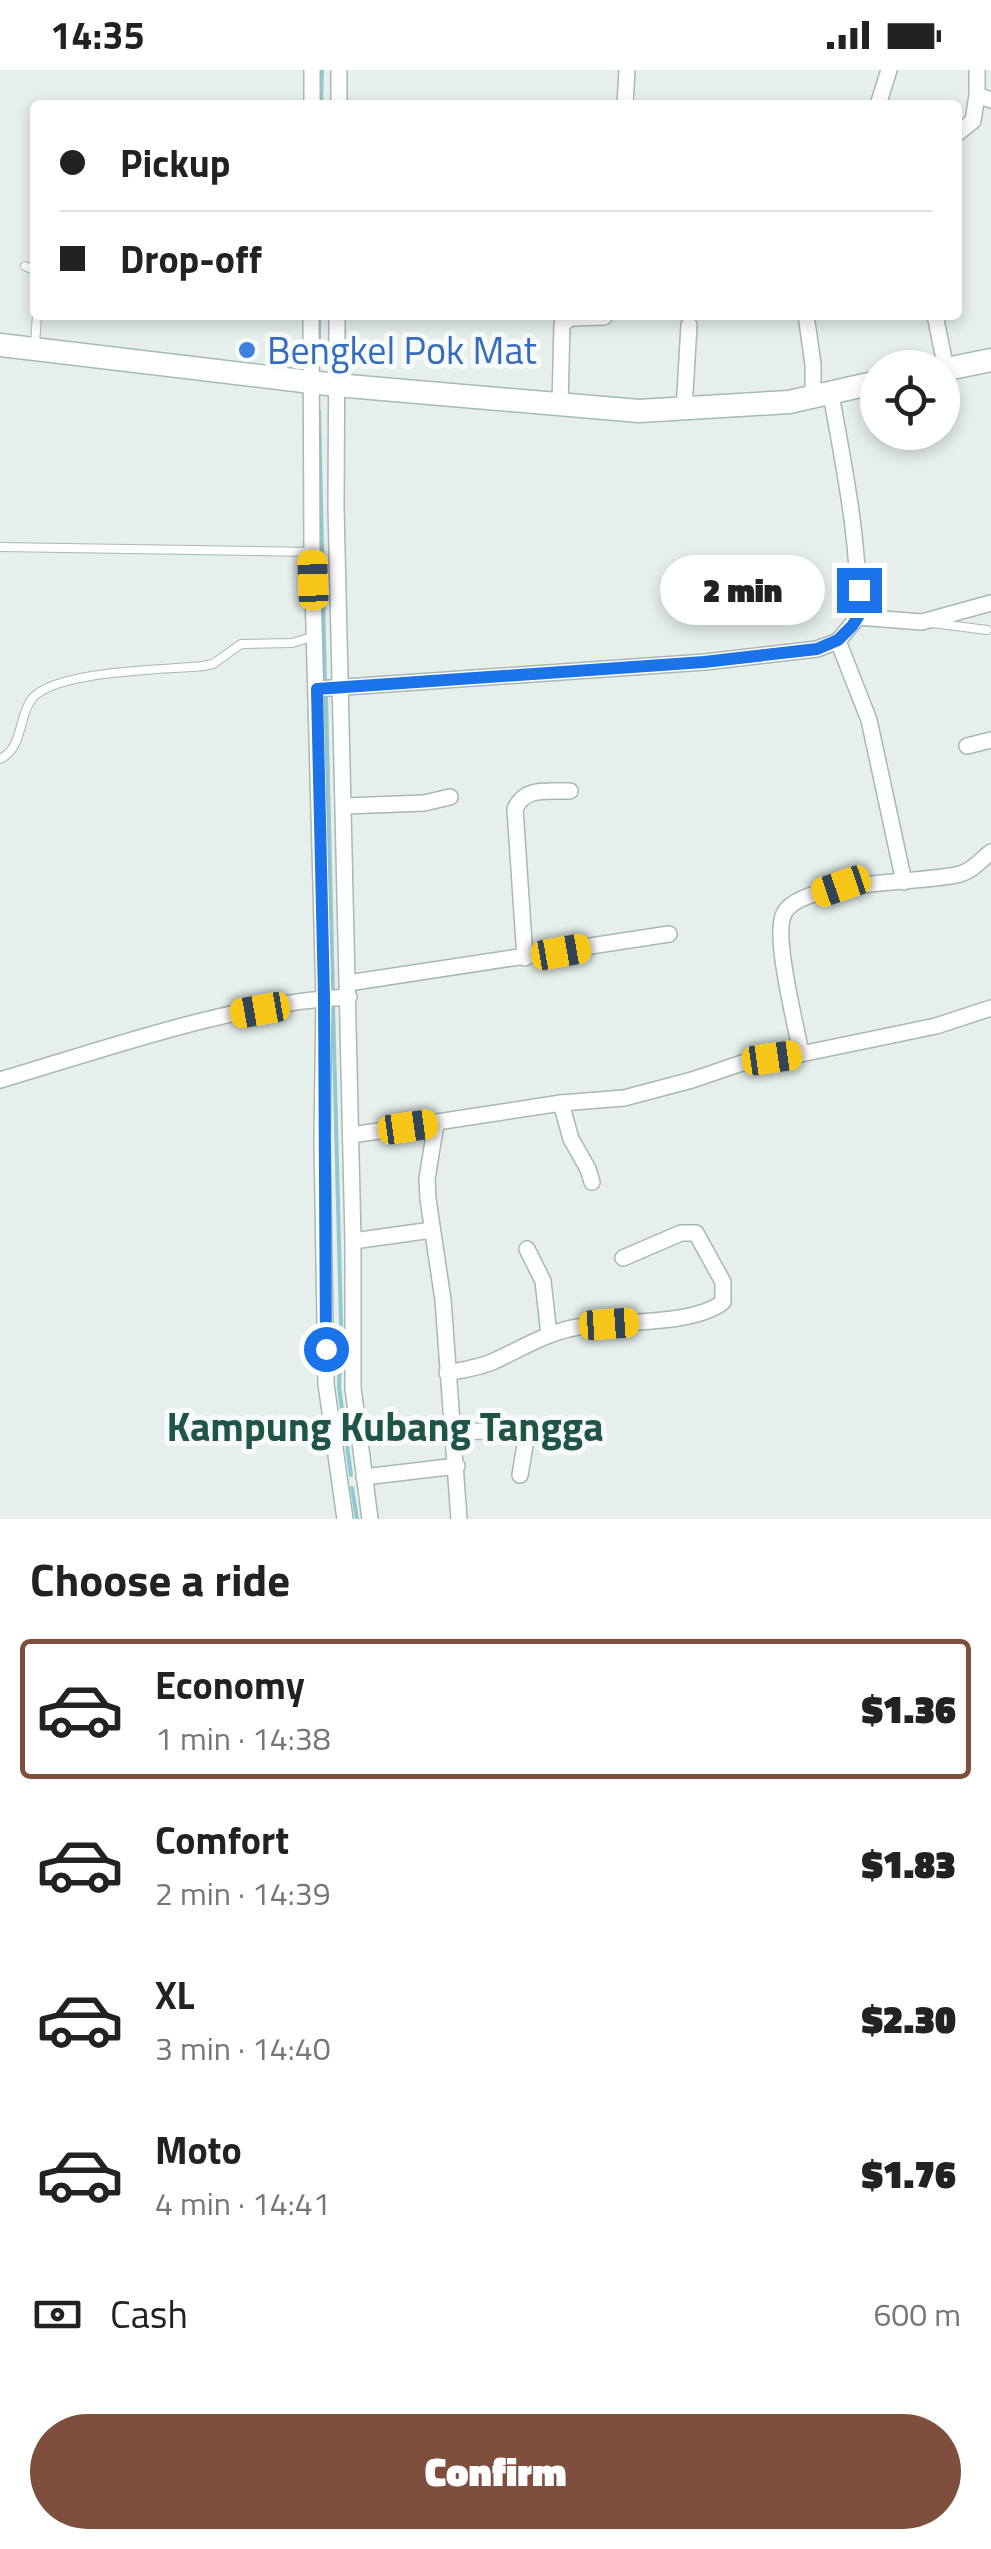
<!DOCTYPE html>
<meta charset="utf-8">
<style>
:root{--surface:#fff;--page:#f2f2f2;--text:#222;--muted:#767676;--line:#e0e0e0;--accent:#804e3d}
body{margin:0;font-family:"Titillium Web",sans-serif;background:var(--page);color:var(--text);height:100vh;display:flex;flex-direction:column;font-size:38px;white-space:nowrap}
*{box-sizing:border-box;margin:0}
p{font-size:32px;color:var(--muted)}
.icon{flex:none;width:55px;height:55px;fill:none;stroke:currentColor;stroke-width:2;stroke-linecap:round;stroke-linejoin:round}
.map{position:relative;height:1449px;overflow:hidden}
.side{display:flex;flex-direction:column;background:var(--surface);flex:1}
.side>*{flex:none}
.banner{position:absolute;left:30px;top:30px;width:932px;height:220px;border-radius:10px;box-shadow:0 5px 15px #0003;display:grid;align-content:center;height:220px;padding:0 30px;background:var(--surface)}
.tools{position:absolute;left:860px;top:280px;display:grid;gap:20px}
.tools a{display:grid;place-items:center;width:100px;height:100px;border-radius:50%;background:var(--surface);box-shadow:0 5px 15px #0003;font-size:50px}
.end{position:absolute;width:45px;height:45px;margin:-22px;border:12px solid #1a73e8;background:#fff;box-shadow:0 0 0 5px #fff}
.from{border-radius:50%}
.bubble{position:absolute;height:70px;border-radius:35px;background:var(--surface);box-shadow:0 5px 15px #0003;font-size:32px;font-weight:800;line-height:70px;text-align:center}
.car{position:absolute;width:30px;height:60px;margin:-30px -15px;border-radius:12px;box-shadow:0 0 8px 2px #0007;background:linear-gradient(#f5c518 24%,#345 0 40%,#f5c518 0 76%,#345 0 86%,#f5c518 0)}
.banner b{display:flex;align-items:center;gap:35px;height:95px;font-size:38px}
.banner b+b{border-top:2px solid var(--line)}
.banner i{width:25px;height:25px;background:var(--text)}
ul{padding:0;list-style:none}
li{display:flex;align-items:center;gap:30px;height:140px;margin:0 20px 15px;padding:0 10px;border:5px solid transparent;border-radius:10px}
li div{flex:1}
li b{display:block;font-size:38px}
li em{font-style:normal;font-weight:800}
li.current{border-color:var(--accent)}
li>.icon{width:90px;height:90px;stroke-width:1.5}
h2{padding:0 30px;font-size:45px;line-height:120px}
.pay{display:flex;align-items:center;gap:25px;height:110px;padding:0 30px;font-size:38px}
.pay p{margin-inline-start:auto}
.primary-button{display:flex;gap:20px;margin-top:auto;padding:20px 30px}
.primary-button a{flex:1;height:115px;border-radius:60px;background:var(--accent);color:#fff;font-size:40px;font-weight:800;line-height:115px;text-align:center}
.status{display:flex;justify-content:space-between;align-items:center;height:70px;padding:0 50px;background:var(--surface);direction:ltr}
.status svg{height:28px;fill:currentColor}
.map>svg:first-child{display:block}
.lines{fill:none;stroke-linecap:round;stroke-linejoin:round}
.stream{stroke:#8ec9d4;stroke-width:4}
.lane-casing{stroke:#a8b8b2;stroke-width:10}
.street-casing{stroke:#a8b8b2;stroke-width:18}
.secondary-casing{stroke:#a4bbb3;stroke-width:25}
.lane{stroke:#fff;stroke-width:8}
.street{stroke:#fff;stroke-width:15}
.secondary{stroke:#fff;stroke-width:22}
.route{stroke:#1a73e8;stroke-width:12}
.shop-dot{fill:#3f7fe0;stroke:#f7fbf9;stroke-width:4}
.labels{text-anchor:middle;dominant-baseline:central;stroke-width:10;stroke-linejoin:round;paint-order:stroke}
.shop-label{font-size:38px;fill:#366cbe;stroke:#f7fbf9;text-anchor:start}
.neighbourhood-label{font-size:40px;font-weight:bold;fill:#1f5548;stroke:#f7fbf9}
</style>
<div class="status"><b>14:35</b><svg viewBox="0 0 49 12"><path d="M0 12V9h3v3zM5 12V6h3v6zM10 12V3h3v9zM15 12V0h3v12zM26 1h20v11H26zM47 4h2v5h-2z"/></svg></div>
<div class="map">
<svg width="991" height="1449" viewBox="0 0 991 1449">
<rect width="100%" height="100%" fill="#e6efeb"/>
<g class="lines">
<g class="stream">
<path d="M321,35L322,0"/>
<path d="M319,291V245"/>
<path d="M319,341L325,616"/>
<path d="M326,625L333,926"/>
<path d="M333,935L341,1253L339,1317L351,1405"/>
<path d="M352,1418L357,1449"/>
</g>
<defs>
<g id="lane">
<path d="M25,196L35,201"/>
<path d="M35,274L37,245"/>
<path d="M0,477L312,482"/>
<path d="M932,553L987,560"/>
<path d="M0,689C23,678 18,649 31,630C52,600 165,600 203,596L213,594L241,574L292,573L315,566"/>
</g>
<g id="street">
<path d="M977,25V0"/>
<path d="M312,35V0"/>
<path d="M339,35V0"/>
<path d="M625,35L627,0"/>
<path d="M878,35L889,0"/>
<path d="M958,63L973,51L977,25L991,30"/>
<path d="M311,245L312,482L324,929L322,1070L326,1314L345,1449"/>
<path d="M337,245L336,437L353,1171V1318L370,1449"/>
<path d="M806,245L813,294V328"/>
<path d="M935,245L946,299"/>
<path d="M831,324C844,398 860,472 858,547"/>
<path d="M560,335L562,254L571,248L604,247"/>
<path d="M684,340L689,255"/>
<path d="M838,571L869,650L904,812"/>
<path d="M317,619L705,592L817,579L838,571L858,547L922,552L991,533"/>
<path d="M967,676L991,670"/>
<path d="M345,736L424,733L450,727"/>
<path d="M525,888L515,739C525,716 548,722 570,721"/>
<path d="M348,913L669,864"/>
<path d="M801,984L936,956L991,938"/>
<path d="M0,1010C109,978 236,932 349,927"/>
<path d="M561,1033L571,1069L588,1099L592,1112"/>
<path d="M436,1053L427,1109L428,1129L443,1230L459,1449"/>
<path d="M352,1065L561,1033L624,1028L692,1010L742,993L801,984C796,954 774,871 783,846C795,809 925,814 960,804C973,801 980,790 991,782"/>
<path d="M353,1171L432,1160"/>
<path d="M527,1179L543,1211L549,1265"/>
<path d="M447,1303C462,1300 478,1298 492,1292C521,1279 547,1262 578,1257C617,1250 693,1256 723,1232V1212L696,1163H681L623,1188"/>
<path d="M454,1362L520,1360L526,1369L520,1405"/>
<path d="M364,1407L457,1396"/>
</g>
<g id="secondary">
<path d="M0,275L336,315L639,341L789,332L878,312"/>
<path d="M942,300L991,290"/>
</g>
</defs>
<use href="#lane" class="lane-casing"/>
<use href="#street" class="street-casing"/>
<use href="#secondary" class="secondary-casing"/>
<use href="#lane" class="lane"/>
<use href="#street" class="street"/>
<use href="#secondary" class="secondary"/>
</g>
<g class="lines">
<path class="route" d="M326,1279L324,928L317,619L704,592L817,579L838,570L852,556L858,547L859,520"/>
</g>
<circle class="shop-dot" cx="247" cy="280" r="10"/>
<g class="labels">
<g class="shop-label">
<text x="267" y="280">Bengkel Pok Mat</text>
</g>
<g class="neighbourhood-label">
<text x="385" y="1356">Kampung Kubang Tangga</text>
</g>
</g>
</svg>
<div class="tools">
<a><svg class="icon" aria-label="locate" viewBox="0 0 24 24"><circle cx="12" cy="12" r="6"/><path d="M12 2v4M12 18v4M2 12h4M18 12h4"/></svg></a>
</div>
<i class="end from" style="left:326px;top:1279px"></i>
<i class="end" style="left:859px;top:520px"></i>
<div class="bubble" style="left:660px;top:485px;width:165px">2 min</div>
<i class="car" style="left:313px;top:510px;rotate:358deg"></i>
<i class="car" style="left:841px;top:816px;rotate:251deg"></i>
<i class="car" style="left:561px;top:882px;rotate:80deg"></i>
<i class="car" style="left:260px;top:940px;rotate:260deg"></i>
<i class="car" style="left:772px;top:988px;rotate:82deg"></i>
<i class="car" style="left:408px;top:1057px;rotate:82deg"></i>
<i class="car" style="left:609px;top:1254px;rotate:86deg"></i>
<div class="banner">
<b><i class="from"></i>Pickup</b>
<b><i></i>Drop-off</b>
</div>
</div>
<section class="side">
<h2>Choose a ride</h2>
<ul>
<li class="current"><svg class="icon" aria-label="car" viewBox="0 0 24 24"><path d="M5 17H2v-5l4-1 3-4h7l3 4 3 1v5h-3M9 17h6M6 11h13"/><circle cx="7" cy="17" r="2"/><circle cx="17" cy="17" r="2"/></svg><div><b>Economy</b><p>1 min · 14:38</p></div><em>$1.36</em></li>
<li><svg class="icon" aria-label="car" viewBox="0 0 24 24"><path d="M5 17H2v-5l4-1 3-4h7l3 4 3 1v5h-3M9 17h6M6 11h13"/><circle cx="7" cy="17" r="2"/><circle cx="17" cy="17" r="2"/></svg><div><b>Comfort</b><p>2 min · 14:39</p></div><em>$1.83</em></li>
<li><svg class="icon" aria-label="car" viewBox="0 0 24 24"><path d="M5 17H2v-5l4-1 3-4h7l3 4 3 1v5h-3M9 17h6M6 11h13"/><circle cx="7" cy="17" r="2"/><circle cx="17" cy="17" r="2"/></svg><div><b>XL</b><p>3 min · 14:40</p></div><em>$2.30</em></li>
<li><svg class="icon" aria-label="car" viewBox="0 0 24 24"><path d="M5 17H2v-5l4-1 3-4h7l3 4 3 1v5h-3M9 17h6M6 11h13"/><circle cx="7" cy="17" r="2"/><circle cx="17" cy="17" r="2"/></svg><div><b>Moto</b><p>4 min · 14:41</p></div><em>$1.76</em></li>
</ul>
<div class="pay"><svg class="icon" aria-label="cash" viewBox="0 0 24 24"><path d="M3 7h18v10H3z"/><circle cx="12" cy="12" r="2"/></svg>Cash<p>600 m</p></div>
<div class="primary-button"><a>Confirm</a></div>
</section>
